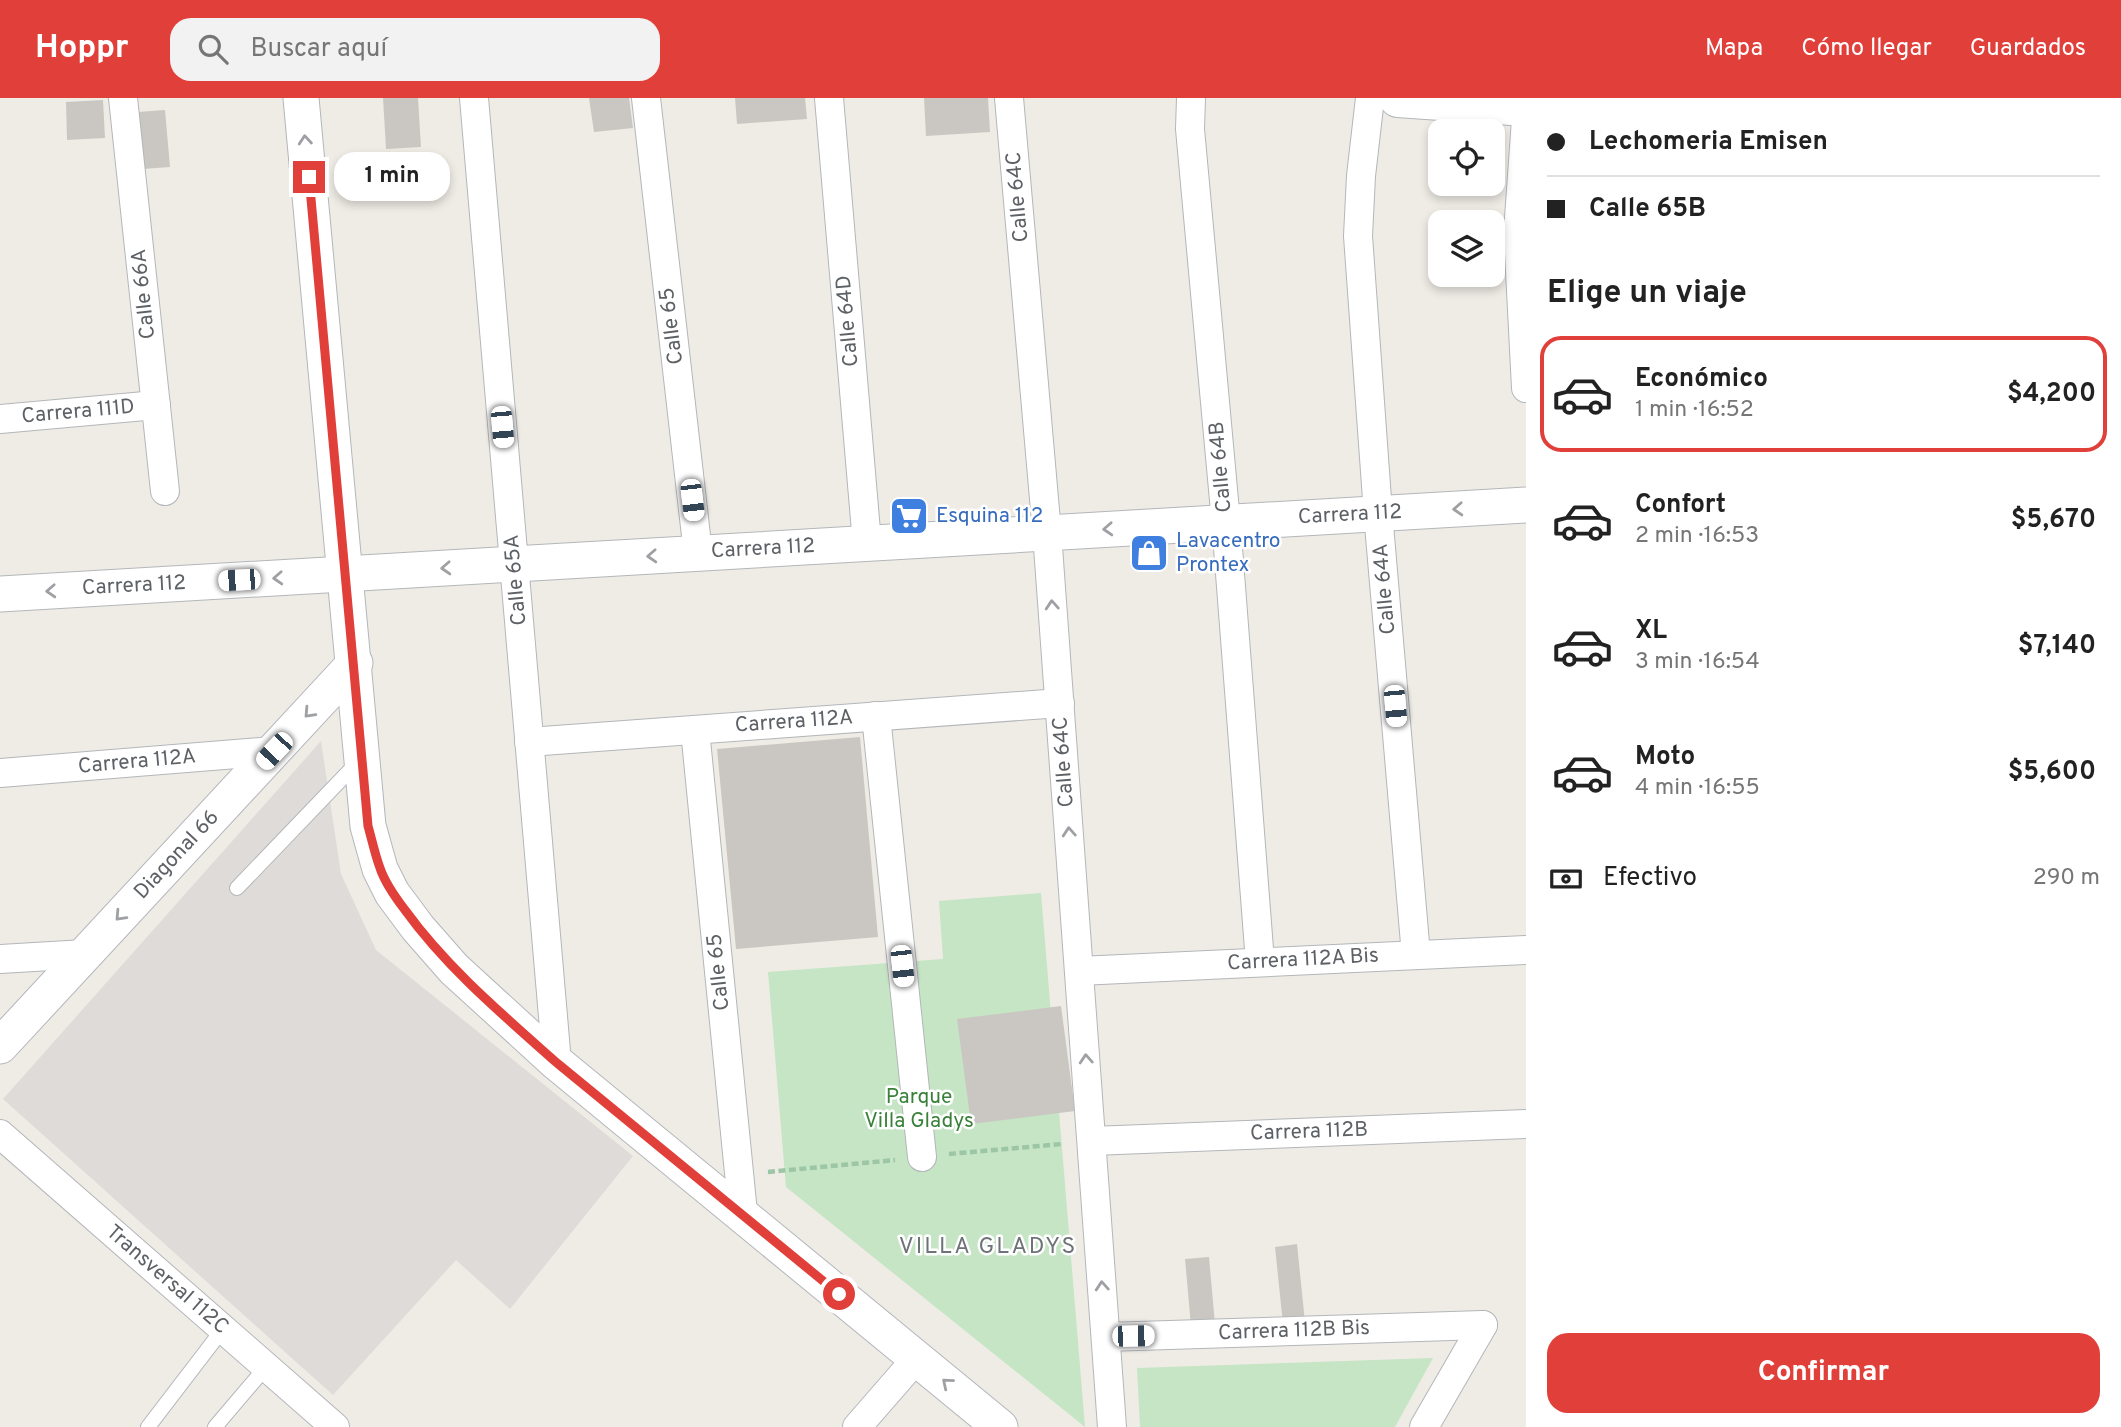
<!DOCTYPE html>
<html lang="es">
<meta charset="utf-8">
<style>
:root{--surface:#fff;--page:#f2f2f2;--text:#222;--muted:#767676;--line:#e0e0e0;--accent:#e13f3a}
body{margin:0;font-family:Overpass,sans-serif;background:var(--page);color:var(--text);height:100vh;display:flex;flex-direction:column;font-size:26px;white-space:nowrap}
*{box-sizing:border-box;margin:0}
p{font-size:23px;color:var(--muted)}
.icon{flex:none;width:38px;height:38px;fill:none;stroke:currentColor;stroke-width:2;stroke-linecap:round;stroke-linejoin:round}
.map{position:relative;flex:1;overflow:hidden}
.sheet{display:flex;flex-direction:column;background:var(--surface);width:595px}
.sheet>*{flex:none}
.guide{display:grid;align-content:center;height:154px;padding:0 21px;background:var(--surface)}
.controls{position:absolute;left:1428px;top:21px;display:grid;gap:14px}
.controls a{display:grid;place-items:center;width:77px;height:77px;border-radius:14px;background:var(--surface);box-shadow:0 4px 10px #0003;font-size:35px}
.end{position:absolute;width:32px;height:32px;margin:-16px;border:9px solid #e13f3a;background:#fff;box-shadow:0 0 0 4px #fff}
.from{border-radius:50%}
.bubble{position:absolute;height:49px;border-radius:21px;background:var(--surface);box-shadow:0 4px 10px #0003;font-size:23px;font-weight:700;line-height:49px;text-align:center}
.car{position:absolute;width:21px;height:42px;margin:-21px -10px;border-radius:9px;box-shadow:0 0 5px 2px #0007;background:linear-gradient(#fff 24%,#345 0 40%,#fff 0 76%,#345 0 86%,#fff 0)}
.guide b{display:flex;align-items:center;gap:24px;height:66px;font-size:26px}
.guide b+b{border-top:2px solid var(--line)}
.guide i{width:18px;height:18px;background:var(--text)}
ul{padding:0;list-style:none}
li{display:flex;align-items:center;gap:21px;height:116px;margin:0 14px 10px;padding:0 7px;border:4px solid transparent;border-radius:21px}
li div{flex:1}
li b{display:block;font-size:26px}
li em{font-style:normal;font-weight:700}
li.on{border-color:var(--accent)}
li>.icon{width:63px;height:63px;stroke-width:1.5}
h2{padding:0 21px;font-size:32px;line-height:84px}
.pay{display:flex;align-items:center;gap:18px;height:77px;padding:0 21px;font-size:26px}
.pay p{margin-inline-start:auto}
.button{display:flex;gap:14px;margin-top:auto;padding:14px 21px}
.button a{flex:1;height:80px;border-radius:21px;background:var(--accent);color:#fff;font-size:28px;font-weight:700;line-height:80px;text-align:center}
header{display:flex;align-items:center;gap:42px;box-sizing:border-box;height:98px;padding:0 35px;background:var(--accent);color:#fff}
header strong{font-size:33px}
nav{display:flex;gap:38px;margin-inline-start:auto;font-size:24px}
.search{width:490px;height:63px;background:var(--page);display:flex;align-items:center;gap:18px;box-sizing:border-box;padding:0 24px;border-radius:21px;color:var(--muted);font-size:26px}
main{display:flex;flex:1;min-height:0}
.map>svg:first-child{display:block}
.industrial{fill:#dedbd8}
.green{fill:#c5e5c4}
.building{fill:#cac7c2}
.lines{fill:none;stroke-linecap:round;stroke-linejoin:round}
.service-casing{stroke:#b3b6ba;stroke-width:16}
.minor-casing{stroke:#b3b6ba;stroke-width:30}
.tertiary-casing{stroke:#b3b6ba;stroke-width:37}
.secondary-casing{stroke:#b2b5ba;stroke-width:40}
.path{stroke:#9dc6a6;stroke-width:4.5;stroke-dasharray:7 3.5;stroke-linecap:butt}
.service{stroke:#fff;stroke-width:14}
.minor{stroke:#fff;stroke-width:28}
.tertiary{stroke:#fff;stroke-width:35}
.secondary{stroke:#fff;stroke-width:38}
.oneway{stroke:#9ea0a3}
.route{stroke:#e13f3a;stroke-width:9}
.labels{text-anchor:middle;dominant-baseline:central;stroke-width:5;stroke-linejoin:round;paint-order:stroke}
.street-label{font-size:21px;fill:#5d6165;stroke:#fff}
.shop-label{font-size:21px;fill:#366cbe;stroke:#fff;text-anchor:start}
.park-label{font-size:21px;fill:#398139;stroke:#fff}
.neighbourhood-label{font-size:23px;letter-spacing:2px;fill:#6e7377;stroke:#fff}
</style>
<header>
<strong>Hoppr</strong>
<div class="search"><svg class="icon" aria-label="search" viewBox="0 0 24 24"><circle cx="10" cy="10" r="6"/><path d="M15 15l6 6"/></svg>Buscar aquí</div>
<nav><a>Mapa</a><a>Cómo llegar</a><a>Guardados</a></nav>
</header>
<main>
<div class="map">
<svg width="1526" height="1329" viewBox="0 0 1526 1329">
<rect width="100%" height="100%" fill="#efece6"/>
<path class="industrial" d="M321,643L341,776L376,852L633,1058L510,1211L456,1162L333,1297L3,1001Z"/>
<g class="green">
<path d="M1041,795L1085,1329L786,1089L768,874L943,861L939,803Z"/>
<path d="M1433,1260L1395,1329H1140L1137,1270Z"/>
</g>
<g class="building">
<path d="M383,0H418L421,49L386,51Z"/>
<path d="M589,0H629L633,30L594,34Z"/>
<path d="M735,0H805L807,21L737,26Z"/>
<path d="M924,0H988L990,34L926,38Z"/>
<path d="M103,2L105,40L67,42L66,4Z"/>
<path d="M165,12L170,69L143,71L138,14Z"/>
<path d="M860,639L878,839L736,851L717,651Z"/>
<path d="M1061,908L1075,1013L971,1026L957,921Z"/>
<path d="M1297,1146L1305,1224L1283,1226L1275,1149Z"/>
<path d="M1209,1159L1215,1226L1191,1228L1185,1161Z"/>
</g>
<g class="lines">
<defs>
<g id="service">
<path d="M237,790L357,665"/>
<path d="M148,1329L223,1231"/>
<path d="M215,1329L266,1269"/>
</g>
<g id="minor">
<path d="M123,0L165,393"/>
<path d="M474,0L557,965"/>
<path d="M646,0L698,455"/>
<path d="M829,0L867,445"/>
<path d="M1009,0L1047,435L1112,1329"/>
<path d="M1191,0L1190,31L1226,424L1260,864"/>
<path d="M1370,0L1361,78L1358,138L1378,415L1416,857"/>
<path d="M1526,21L1518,134L1526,290"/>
<path d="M0,321L156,307"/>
<path d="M876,618L922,1059"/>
<path d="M695,632L743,1115"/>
<path d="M529,644L1060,605"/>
<path d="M0,675L273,653"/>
<path d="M0,861L85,856"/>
<path d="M1079,873L1526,852"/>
<path d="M0,1036L335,1329"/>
<path d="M1092,1043L1526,1026"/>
<path d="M1106,1239L1483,1227"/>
<path d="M857,1329L917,1260"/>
<path d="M1424,1329L1483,1227"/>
</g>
<g id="tertiary">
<path d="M301,0L368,728L380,771L392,795L418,830L454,871L557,965L1000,1329"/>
<path d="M0,496L1526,407"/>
<path d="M0,948L355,565"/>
</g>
<path id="secondary" d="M1398,0L1526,9"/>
</defs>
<use href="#service" class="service-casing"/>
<use href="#minor" class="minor-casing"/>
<use href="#tertiary" class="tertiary-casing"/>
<use href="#secondary" class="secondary-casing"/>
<g class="path">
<path d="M949,1056L1062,1046"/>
<path d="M768,1074L895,1062"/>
</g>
<use href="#service" class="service"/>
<use href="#minor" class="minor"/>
<use href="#tertiary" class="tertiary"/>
<use href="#secondary" class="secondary"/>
</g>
<defs><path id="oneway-chevron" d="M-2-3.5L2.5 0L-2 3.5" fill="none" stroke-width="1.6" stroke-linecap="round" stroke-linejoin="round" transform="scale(1.75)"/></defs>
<g class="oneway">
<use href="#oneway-chevron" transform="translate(305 42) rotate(-95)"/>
<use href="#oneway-chevron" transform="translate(1458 411) rotate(177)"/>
<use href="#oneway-chevron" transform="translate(1108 431) rotate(177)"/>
<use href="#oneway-chevron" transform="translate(652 458) rotate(177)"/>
<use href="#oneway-chevron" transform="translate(446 470) rotate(177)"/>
<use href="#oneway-chevron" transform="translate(278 480) rotate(177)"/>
<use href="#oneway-chevron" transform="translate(51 493) rotate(177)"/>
<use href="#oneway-chevron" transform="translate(1052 507) rotate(-94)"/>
<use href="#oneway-chevron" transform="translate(309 615) rotate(133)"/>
<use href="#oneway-chevron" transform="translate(1069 734) rotate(-94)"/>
<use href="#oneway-chevron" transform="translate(120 818) rotate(133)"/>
<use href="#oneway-chevron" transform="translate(1086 961) rotate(-94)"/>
<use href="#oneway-chevron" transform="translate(1102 1188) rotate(-94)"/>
<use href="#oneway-chevron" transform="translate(947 1285) rotate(-140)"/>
</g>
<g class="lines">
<path class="route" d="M309,79L368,728C372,742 375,757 380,770C385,785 395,799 405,812C447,870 503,917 557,965L839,1196"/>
</g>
<defs>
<symbol id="supermarket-square" viewBox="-11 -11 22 22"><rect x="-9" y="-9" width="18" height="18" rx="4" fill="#3f7fe0" stroke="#fff"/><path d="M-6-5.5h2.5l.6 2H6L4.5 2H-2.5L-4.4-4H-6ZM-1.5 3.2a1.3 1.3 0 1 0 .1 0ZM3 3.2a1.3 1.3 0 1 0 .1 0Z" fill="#fff"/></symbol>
<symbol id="shop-square" viewBox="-11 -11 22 22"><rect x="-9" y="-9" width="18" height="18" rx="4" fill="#3f7fe0" stroke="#fff"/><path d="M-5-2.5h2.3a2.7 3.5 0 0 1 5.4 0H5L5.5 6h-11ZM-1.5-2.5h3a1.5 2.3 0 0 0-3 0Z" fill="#fff"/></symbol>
</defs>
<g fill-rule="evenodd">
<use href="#supermarket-square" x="887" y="396" width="44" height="44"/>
<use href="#shop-square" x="1127" y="433" width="44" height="44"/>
</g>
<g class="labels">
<g class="street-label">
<text transform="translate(1018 99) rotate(-95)">Calle 64C</text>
<text transform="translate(144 196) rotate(-96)">Calle 66A</text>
<text transform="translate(848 223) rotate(-95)">Calle 64D</text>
<text transform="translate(672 228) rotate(-97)">Calle 65</text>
<text transform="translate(78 314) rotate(-5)">Carrera 111D</text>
<text transform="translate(1221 369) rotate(-95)">Calle 64B</text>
<text transform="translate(1350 417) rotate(-3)">Carrera 112</text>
<text transform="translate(763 451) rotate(-3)">Carrera 112</text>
<text transform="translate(516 482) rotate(-95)">Calle 65A</text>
<text transform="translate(134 488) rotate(-3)">Carrera 112</text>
<text transform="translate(1385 491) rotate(-95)">Calle 64A</text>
<text transform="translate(794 624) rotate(-4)">Carrera 112A</text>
<text transform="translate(137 664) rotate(-5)">Carrera 112A</text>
<text transform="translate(1064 664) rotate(-94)">Calle 64C</text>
<text transform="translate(177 757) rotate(-47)">Diagonal 66</text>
<text transform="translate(1303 862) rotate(-3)">Carrera 112A Bis</text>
<text transform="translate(719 874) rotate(-96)">Calle 65</text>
<text transform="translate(1309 1034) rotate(-2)">Carrera 112B</text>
<text transform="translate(167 1182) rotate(41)">Transversal 112C</text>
<text transform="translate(1294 1233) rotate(-2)">Carrera 112B Bis</text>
</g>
<g class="shop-label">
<text x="936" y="418">Esquina 112</text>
<text x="1176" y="443">Lavacentro<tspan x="1176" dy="24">Prontex</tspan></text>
</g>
<g class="park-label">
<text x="919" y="999">Parque<tspan x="919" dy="24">Villa Gladys</tspan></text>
</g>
<g class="neighbourhood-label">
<text x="988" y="1149">VILLA GLADYS</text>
</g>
</g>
</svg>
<div class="controls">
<a><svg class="icon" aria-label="locate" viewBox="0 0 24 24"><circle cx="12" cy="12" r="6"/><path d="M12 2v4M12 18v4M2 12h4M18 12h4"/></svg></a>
<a><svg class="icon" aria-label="layers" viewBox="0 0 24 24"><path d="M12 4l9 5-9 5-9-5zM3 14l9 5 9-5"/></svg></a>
</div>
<i class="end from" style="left:839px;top:1196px"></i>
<i class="end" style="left:309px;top:79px"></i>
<div class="bubble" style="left:334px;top:54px;width:116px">1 min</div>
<i class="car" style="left:502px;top:329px;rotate:175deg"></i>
<i class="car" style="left:692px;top:402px;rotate:173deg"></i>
<i class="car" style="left:239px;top:482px;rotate:267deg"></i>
<i class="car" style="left:1395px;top:608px;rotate:175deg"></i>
<i class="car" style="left:274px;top:653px;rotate:223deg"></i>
<i class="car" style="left:902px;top:868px;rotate:174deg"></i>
<i class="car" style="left:1133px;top:1238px;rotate:89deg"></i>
</div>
<section class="sheet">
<div class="guide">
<b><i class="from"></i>Lechomeria Emisen</b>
<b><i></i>Calle 65B</b>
</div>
<h2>Elige un viaje</h2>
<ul>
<li class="on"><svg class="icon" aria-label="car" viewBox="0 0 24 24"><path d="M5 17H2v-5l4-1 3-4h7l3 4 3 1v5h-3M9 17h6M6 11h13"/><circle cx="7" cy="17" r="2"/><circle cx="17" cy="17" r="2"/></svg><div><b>Económico</b><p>1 min · 16:52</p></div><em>$4,200</em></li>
<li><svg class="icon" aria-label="car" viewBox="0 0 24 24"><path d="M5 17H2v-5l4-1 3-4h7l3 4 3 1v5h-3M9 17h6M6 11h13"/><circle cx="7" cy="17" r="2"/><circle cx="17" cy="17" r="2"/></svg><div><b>Confort</b><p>2 min · 16:53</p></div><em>$5,670</em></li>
<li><svg class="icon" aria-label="car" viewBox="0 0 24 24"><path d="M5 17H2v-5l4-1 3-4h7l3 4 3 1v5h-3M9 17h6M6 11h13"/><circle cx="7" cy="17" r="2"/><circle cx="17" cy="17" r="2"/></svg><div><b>XL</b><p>3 min · 16:54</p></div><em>$7,140</em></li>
<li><svg class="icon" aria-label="car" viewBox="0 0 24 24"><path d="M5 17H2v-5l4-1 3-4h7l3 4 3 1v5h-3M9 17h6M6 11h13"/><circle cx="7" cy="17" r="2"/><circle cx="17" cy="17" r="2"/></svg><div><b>Moto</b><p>4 min · 16:55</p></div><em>$5,600</em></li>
</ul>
<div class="pay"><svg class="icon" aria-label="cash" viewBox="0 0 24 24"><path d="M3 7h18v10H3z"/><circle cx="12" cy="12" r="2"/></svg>Efectivo<p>290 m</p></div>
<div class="button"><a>Confirmar</a></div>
</section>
</main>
